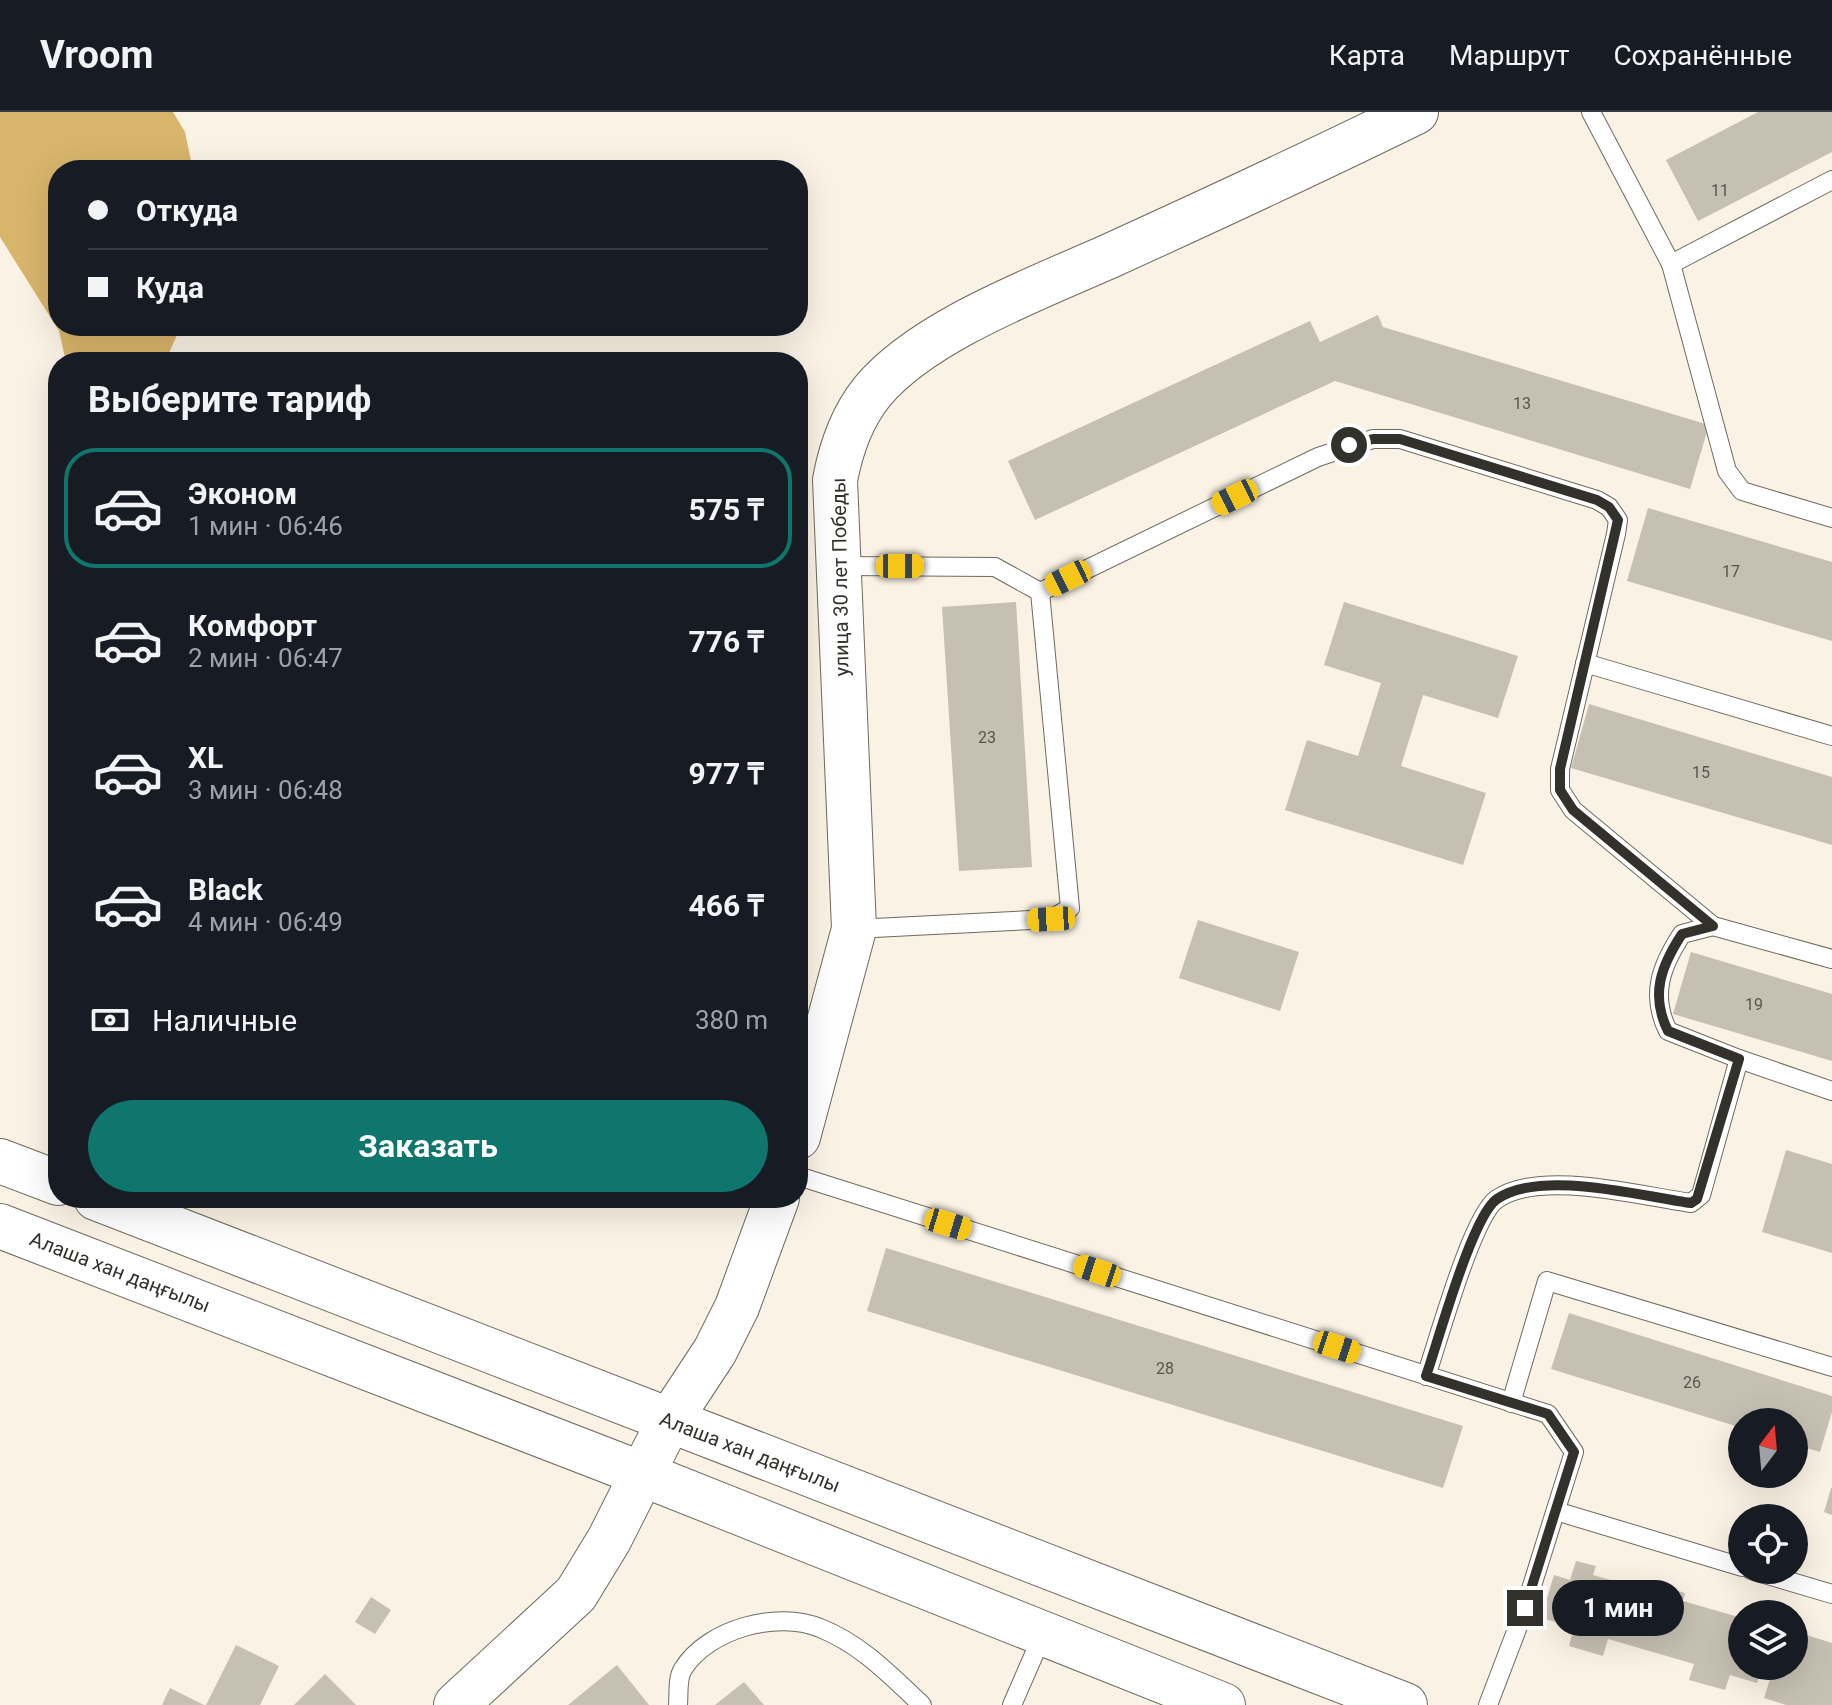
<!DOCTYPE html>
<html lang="ru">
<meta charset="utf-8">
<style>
:root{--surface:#171b24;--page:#242831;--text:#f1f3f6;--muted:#9ea1a6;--line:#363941;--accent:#0f766e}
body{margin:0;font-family:Roboto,sans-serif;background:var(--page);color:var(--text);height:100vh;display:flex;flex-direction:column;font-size:30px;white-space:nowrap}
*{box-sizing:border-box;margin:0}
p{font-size:26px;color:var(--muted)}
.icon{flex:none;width:44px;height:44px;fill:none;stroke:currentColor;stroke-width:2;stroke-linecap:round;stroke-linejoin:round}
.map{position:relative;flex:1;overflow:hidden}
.side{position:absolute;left:48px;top:240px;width:760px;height:856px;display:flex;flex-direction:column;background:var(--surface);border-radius:32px;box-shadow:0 8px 32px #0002}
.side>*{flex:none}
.banner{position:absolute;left:48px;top:48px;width:760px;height:176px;border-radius:32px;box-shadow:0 8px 32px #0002;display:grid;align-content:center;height:176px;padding:0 40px;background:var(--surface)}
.needle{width:52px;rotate:16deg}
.tools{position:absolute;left:1728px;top:1296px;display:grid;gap:16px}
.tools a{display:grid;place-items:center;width:80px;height:80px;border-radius:50%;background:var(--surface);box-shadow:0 8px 32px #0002;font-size:40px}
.end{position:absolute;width:36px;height:36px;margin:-18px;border:10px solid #33312b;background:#fff;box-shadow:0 0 0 4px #fff}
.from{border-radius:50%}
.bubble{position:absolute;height:56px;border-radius:28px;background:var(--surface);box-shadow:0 8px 32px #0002;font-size:26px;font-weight:700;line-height:56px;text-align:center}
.car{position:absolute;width:24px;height:48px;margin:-24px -12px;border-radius:10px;box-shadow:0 0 6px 2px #0007;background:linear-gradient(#f5c518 24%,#345 0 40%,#f5c518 0 76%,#345 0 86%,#f5c518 0)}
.banner b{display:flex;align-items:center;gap:28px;height:76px;font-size:30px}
.banner b+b{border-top:2px solid var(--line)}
.banner i{width:20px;height:20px;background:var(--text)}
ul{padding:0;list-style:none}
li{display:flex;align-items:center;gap:24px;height:120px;margin:0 16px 12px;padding:0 24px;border:4px solid transparent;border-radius:32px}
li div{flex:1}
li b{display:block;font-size:30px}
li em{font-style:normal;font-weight:700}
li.selected{border-color:var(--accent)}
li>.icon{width:72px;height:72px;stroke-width:1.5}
h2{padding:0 40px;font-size:36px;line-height:96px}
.pay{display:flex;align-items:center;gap:20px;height:88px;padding:0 40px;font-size:30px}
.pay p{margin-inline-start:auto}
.action{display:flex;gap:16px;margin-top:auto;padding:16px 40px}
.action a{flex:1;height:92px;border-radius:48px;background:var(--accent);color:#fff;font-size:32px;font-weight:700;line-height:92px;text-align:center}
header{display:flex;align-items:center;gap:48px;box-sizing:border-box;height:112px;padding:0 40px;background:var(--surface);border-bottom:2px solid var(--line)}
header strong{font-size:38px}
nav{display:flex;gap:44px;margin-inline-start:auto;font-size:28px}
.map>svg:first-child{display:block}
.water{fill:#d9b56b}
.building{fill:#c6c0b2}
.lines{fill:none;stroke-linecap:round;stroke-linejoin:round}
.lane-casing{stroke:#706a5e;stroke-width:20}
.secondary-casing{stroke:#706a5e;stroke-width:46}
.lane{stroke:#fff;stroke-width:18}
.secondary{stroke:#fff;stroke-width:44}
.route{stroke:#33312b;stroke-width:10}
.labels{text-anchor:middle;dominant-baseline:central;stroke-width:6;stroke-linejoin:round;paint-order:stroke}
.number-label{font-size:16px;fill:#58554d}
.street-label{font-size:20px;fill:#33312b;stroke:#fff}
</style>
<header>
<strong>Vroom</strong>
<nav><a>Карта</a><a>Маршрут</a><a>Сохранённые</a></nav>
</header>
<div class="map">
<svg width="1832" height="1593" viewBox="0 0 1832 1593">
<rect width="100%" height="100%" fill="#faf2e4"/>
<path class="water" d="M0,0H173L185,20L193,58H58V214H181L165,250H66L59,219L0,125Z"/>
<g class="building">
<path d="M1758,0H1832V40L1698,109L1666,48Z"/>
<path d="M1378,203L1383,215L1709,313L1690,377L1335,269L1035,408L1008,349L1310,209L1320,230Z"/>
<path d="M1648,396L1832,450V529L1627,469Z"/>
<path d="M1016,490L1032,755L959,759L942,495Z"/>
<path d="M1344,490L1518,544L1498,606L1423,583L1401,654L1486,681L1463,753L1285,698L1307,628L1358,644L1381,571L1324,553Z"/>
<path d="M1589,592L1832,665V733L1571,656Z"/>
<path d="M1198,808L1299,840L1280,899L1179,866Z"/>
<path d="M1691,840L1832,882V949L1673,902Z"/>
<path d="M1786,1038L1832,1052V1141L1762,1120Z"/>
<path d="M886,1136L1463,1314L1443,1376L867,1199Z"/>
<path d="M1569,1201L1832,1284V1300L1820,1340L1794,1332V1310H1742V1316L1551,1257Z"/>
<path d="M1831,1376H1832V1403L1824,1400Z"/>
<path d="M1576,1449L1596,1454L1593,1463L1656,1481L1659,1473L1685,1481L1683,1489L1742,1506V1554H1762L1757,1571L1730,1563L1725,1578L1689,1568L1694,1552L1608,1527L1603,1544L1569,1534L1574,1515L1541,1506L1554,1463L1570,1468Z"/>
<path d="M371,1485L391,1498L375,1522L355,1510Z"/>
<path d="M1794,1519L1832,1531V1593H1786L1764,1586L1774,1554H1794Z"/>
<path d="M236,1533L279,1554L260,1593H206Z"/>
<path d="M617,1553L649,1593H568Z"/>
<path d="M325,1562L356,1593H294Z"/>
<path d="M744,1570L764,1593H715Z"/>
<path d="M170,1576L204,1593H162Z"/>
</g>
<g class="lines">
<defs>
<g id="lane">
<path d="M1591,0L1671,152L1832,68"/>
<path d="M1671,152L1727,359L1742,379L1832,406"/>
<path d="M839,454L995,455L1040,480L1070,796L1051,807L854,817"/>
<path d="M1040,480L1318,345L1373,327H1400L1597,388L1609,395L1618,408L1616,422L1560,657V678L1573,698L1713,814L1832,847"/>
<path d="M1585,551L1832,624"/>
<path d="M1713,814L1682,822C1661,854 1650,883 1668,919L1739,947"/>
<path d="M798,1064L1548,1302L1574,1340L1525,1496L1488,1593"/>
<path d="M1426,1264C1438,1230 1472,1104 1497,1087C1541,1057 1640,1084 1691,1091L1701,1083L1739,947L1832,979"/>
<path d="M1511,1291L1547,1169L1832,1255"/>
<path d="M1556,1399L1742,1455"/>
<path d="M1751,1458L1832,1482"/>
<path d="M678,1593C679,1582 677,1566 683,1557C708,1517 777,1498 820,1516C861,1532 891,1564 922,1593"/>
<path d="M1012,1593L1043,1522"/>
</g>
<g id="secondary">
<path d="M798,1025L854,817L835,368C841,336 851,306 872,280C923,218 1041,175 1114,142C1215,96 1316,49 1416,0"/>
<path d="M0,1049L58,1071"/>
<path d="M96,1086L1405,1593"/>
<path d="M0,1114L642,1362L1223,1593"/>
<path d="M456,1593L576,1482L609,1428L669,1309L715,1239L737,1195L777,1086"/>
</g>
</defs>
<use href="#lane" class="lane-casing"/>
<use href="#secondary" class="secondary-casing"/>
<use href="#lane" class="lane"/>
<use href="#secondary" class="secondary"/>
</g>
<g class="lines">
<path class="route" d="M1349,333L1373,327H1400L1597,388L1609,395L1618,408L1560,657V678L1573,698L1713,814L1682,822C1661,854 1650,883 1668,919L1739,947L1697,1087L1691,1091C1640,1084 1541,1057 1497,1087C1472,1104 1438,1230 1426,1264L1548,1302L1574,1340L1525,1496"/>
</g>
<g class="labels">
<g class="number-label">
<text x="1720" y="78">11</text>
<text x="1522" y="291">13</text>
<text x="1731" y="459">17</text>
<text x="987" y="625">23</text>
<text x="1701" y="660">15</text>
<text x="1754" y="892">19</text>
<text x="1165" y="1256">28</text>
<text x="1692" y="1270">26</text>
</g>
<g class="street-label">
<text transform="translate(840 465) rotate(-91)">улица 30 лет Победы</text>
<text transform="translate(120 1160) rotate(21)">Алаша хан даңғылы</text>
<text transform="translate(750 1340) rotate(21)">Алаша хан даңғылы</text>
</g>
</g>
</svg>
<div class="tools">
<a><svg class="needle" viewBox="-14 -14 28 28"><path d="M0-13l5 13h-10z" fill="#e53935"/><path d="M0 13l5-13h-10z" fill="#9ea1a6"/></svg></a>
<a><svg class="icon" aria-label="locate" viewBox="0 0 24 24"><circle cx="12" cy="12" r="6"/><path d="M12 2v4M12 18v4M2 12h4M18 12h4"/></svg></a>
<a><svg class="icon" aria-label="layers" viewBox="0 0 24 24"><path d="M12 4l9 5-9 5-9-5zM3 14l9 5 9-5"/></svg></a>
</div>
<i class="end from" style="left:1349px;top:333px"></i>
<i class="end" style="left:1525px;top:1496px"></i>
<div class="bubble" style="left:1552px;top:1468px;width:132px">1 мин</div>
<i class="car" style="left:1235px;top:385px;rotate:244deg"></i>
<i class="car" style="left:900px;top:454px;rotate:90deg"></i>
<i class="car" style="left:1068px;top:466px;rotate:244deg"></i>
<i class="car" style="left:1051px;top:807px;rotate:267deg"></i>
<i class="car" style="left:948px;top:1112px;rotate:107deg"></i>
<i class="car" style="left:1097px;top:1159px;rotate:288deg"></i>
<i class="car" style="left:1337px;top:1235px;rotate:108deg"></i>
<div class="banner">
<b><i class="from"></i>Откуда</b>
<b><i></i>Куда</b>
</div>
<section class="side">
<h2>Выберите тариф</h2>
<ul>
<li class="selected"><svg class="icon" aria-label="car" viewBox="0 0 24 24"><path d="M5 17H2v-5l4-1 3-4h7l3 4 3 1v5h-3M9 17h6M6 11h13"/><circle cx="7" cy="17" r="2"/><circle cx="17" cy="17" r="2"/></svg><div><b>Эконом</b><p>1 мин · 06:46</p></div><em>575 ₸</em></li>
<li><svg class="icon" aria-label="car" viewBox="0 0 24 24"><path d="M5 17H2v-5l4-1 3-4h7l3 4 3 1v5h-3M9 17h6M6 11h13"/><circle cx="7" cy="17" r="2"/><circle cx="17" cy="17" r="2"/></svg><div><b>Комфорт</b><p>2 мин · 06:47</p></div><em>776 ₸</em></li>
<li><svg class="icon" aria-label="car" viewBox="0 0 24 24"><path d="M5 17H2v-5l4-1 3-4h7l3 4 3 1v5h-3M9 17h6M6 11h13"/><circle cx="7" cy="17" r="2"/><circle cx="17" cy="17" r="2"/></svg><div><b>XL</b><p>3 мин · 06:48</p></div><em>977 ₸</em></li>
<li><svg class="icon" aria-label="car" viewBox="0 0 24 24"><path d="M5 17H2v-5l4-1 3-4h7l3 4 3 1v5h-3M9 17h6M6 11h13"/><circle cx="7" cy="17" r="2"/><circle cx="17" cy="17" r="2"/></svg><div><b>Black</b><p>4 мин · 06:49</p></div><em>466 ₸</em></li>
</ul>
<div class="pay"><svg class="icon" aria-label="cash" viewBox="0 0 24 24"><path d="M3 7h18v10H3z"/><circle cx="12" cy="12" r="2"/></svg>Наличные<p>380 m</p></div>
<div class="action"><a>Заказать</a></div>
</section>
</div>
